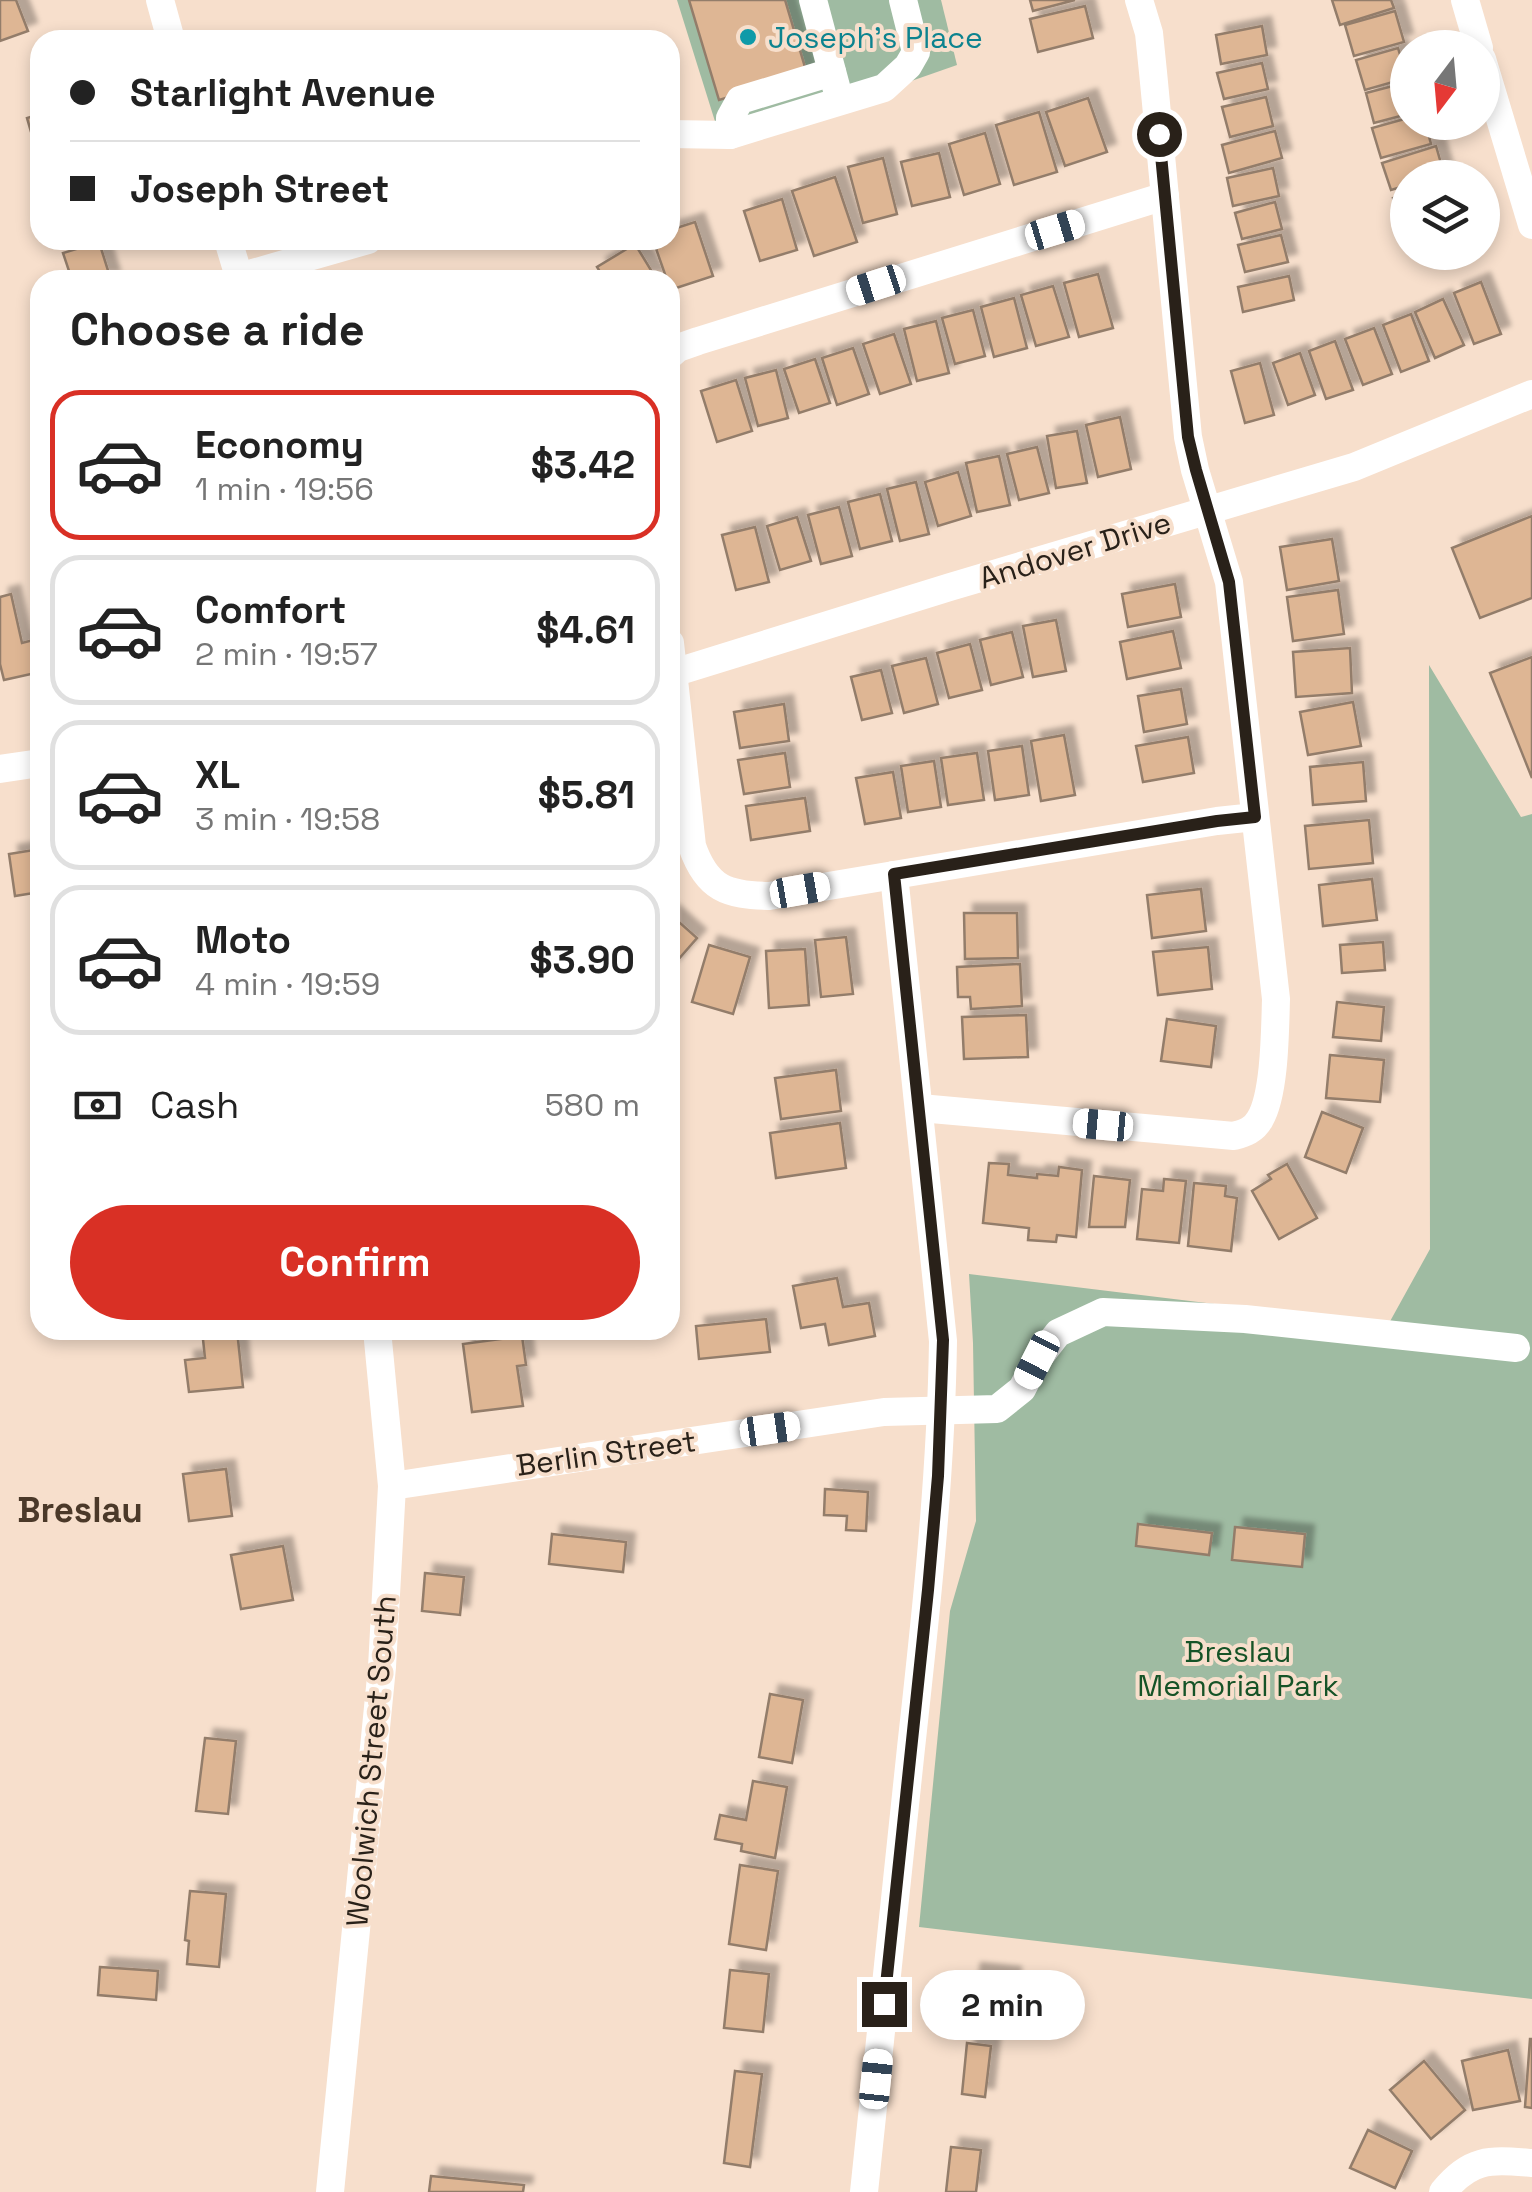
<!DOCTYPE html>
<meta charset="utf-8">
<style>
:root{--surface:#fff;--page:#f6f6f6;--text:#222;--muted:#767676;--line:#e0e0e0;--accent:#d93025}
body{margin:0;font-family:"Space Grotesk",sans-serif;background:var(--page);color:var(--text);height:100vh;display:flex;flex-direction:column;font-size:38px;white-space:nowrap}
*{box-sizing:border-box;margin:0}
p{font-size:32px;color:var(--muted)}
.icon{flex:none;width:55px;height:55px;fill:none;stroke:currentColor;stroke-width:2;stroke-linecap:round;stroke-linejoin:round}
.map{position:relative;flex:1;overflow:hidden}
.drawer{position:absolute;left:30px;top:270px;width:650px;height:1070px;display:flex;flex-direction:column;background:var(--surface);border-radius:30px;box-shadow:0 5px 15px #0003}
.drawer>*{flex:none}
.guide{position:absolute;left:30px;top:30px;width:650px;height:220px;border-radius:30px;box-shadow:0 5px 15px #0003;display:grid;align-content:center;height:220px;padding:0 40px;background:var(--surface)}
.needle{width:65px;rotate:196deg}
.buttons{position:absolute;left:1390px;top:30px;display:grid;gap:20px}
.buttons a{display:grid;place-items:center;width:110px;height:110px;border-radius:50%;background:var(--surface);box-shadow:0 5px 15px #0003;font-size:50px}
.end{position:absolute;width:45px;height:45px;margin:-22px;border:12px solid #292119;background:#fff;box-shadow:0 0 0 5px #fff}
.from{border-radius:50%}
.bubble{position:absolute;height:70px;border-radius:35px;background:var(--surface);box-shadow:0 5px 15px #0003;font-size:32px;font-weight:700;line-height:70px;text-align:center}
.car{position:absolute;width:30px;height:60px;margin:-30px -15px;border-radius:12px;box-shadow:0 0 8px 2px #0007;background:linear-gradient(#fff 24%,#345 0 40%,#fff 0 76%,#345 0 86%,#fff 0)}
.guide b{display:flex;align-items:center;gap:35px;height:95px;font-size:38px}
.guide b+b{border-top:2px solid var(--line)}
.guide i{width:25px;height:25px;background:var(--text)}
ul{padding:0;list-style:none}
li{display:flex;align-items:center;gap:30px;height:150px;margin:0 20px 15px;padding:0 20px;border:5px solid var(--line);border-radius:30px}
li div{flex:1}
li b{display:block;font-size:38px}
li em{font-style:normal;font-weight:700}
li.selected{border-color:var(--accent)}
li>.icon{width:90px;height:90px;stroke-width:1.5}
h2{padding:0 40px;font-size:45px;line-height:120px}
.pay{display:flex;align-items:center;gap:25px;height:110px;padding:0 40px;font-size:38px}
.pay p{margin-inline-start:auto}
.primary-button{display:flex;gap:20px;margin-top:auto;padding:20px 40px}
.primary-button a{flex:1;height:115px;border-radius:60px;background:var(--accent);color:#fff;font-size:40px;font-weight:700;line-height:115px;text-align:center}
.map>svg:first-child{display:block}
.green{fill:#9fbba2}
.building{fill:#deb694;stroke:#937d6b;stroke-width:2.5;filter:url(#shadow)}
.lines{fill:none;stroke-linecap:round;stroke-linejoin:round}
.minor{stroke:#fff;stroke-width:28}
.route{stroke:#292119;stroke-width:12}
.culture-dot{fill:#0f9aa8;stroke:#f7dfcc;stroke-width:4}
.labels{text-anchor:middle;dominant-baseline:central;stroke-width:8;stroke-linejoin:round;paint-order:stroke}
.culture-label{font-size:30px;fill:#0d838f;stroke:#f7dfcc;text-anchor:start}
.street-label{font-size:30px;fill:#292119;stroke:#f7dfcc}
.park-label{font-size:30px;fill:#165327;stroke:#f7dfcc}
.quarter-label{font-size:35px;font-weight:bold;fill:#4b3929;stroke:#f7dfcc}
</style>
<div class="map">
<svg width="1532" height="2192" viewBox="0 0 1532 2192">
<defs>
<filter id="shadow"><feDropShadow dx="9" dy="-9" stdDeviation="2.5" flood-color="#0004"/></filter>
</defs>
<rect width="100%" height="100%" fill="#f7dfcc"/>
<g class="green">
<path d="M677,0H941L957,65L723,147Z"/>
<path d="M1429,665L1521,817L1532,814V1999L919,1927L950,1611L976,1521L973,1343L969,1274L1388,1325L1430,1249Z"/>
</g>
<g class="building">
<path d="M0,0H16L28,31L0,41Z"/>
<path d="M689,0H785L807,74L719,100Z"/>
<path d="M1030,0H1075L1033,11Z"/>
<path d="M1332,0H1391L1394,8L1340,25Z"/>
<path d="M1085,6L1093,38L1038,52L1030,19Z"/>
<path d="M1395,11L1404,42L1354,56L1345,25Z"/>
<path d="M1262,26L1267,55L1221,64L1216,35Z"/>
<path d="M1398,48L1407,78L1365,90L1356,60Z"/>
<path d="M1262,63L1268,89L1224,99L1217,73Z"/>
<path d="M1408,82V114L1374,123L1366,93Z"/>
<path d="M1266,97L1273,126L1230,137L1222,107Z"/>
<path d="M1088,98L1107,152L1065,166L1046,112Z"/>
<path d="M1039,112L1057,172L1014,185L996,125Z"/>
<path d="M40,114V163L27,118Z"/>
<path d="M1408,118V122H1425L1431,144L1381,158L1372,128Z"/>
<path d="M1275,131L1282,158L1229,173L1222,145Z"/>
<path d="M985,133L1000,184L964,195L949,144Z"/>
<path d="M1436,146L1444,174L1434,178H1408V185L1391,190L1382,163Z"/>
<path d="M939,153L950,197L912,206L901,162Z"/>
<path d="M883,158L897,214L863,223L848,167Z"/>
<path d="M1273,168L1279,196L1233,206L1227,178Z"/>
<path d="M835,177L857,242L814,256L792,191Z"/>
<path d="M1408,193V225L1401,227L1393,198Z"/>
<path d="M782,199L797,250L760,261L744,211Z"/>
<path d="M1275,202L1282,229L1242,239L1235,213Z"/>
<path d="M695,222L713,276L670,290V280H667L653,240H670V230Z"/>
<path d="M1281,235L1288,262L1245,272L1238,245Z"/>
<path d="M99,242L111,280H72L63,253Z"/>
<path d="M635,244L657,280H605L597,267Z"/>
<path d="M1098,274L1113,328L1079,337L1064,283Z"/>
<path d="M1289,276L1294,300L1243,312L1238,287Z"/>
<path d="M1481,282L1501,334L1474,344L1454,293Z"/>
<path d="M1053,286L1069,337L1036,346L1021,295Z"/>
<path d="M1014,298L1027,348L994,357L981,307Z"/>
<path d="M1443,299L1464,345L1435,358L1415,312Z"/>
<path d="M973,310L985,356L955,364L942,318Z"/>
<path d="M1411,314L1429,361L1401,372L1383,325Z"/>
<path d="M936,321L949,373L917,381L904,329Z"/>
<path d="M1374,328L1392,374L1363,385L1345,339Z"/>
<path d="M894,334L911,384L880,394L863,344Z"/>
<path d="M1335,341L1353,390L1326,399L1309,351Z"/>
<path d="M853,348L869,394L837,405L822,358Z"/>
<path d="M1300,353L1315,395L1288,405L1273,363Z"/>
<path d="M815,359L830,403L799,413L784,369Z"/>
<path d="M1260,363L1274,415L1245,423L1231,371Z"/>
<path d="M776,370L788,418L758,426L745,378Z"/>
<path d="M736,380L752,431L717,442L701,391Z"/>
<path d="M1120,417L1131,469L1098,477L1086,425Z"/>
<path d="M1077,431L1087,483L1056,488L1047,436Z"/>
<path d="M1037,447L1049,493L1019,500L1007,454Z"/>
<path d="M999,456L1010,505L977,512L966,463Z"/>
<path d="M958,472L971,516L938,526L925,482Z"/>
<path d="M916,482L929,534L900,541L887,489Z"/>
<path d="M880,494L892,541L860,549L848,502Z"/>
<path d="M839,507L852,556L821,564L808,515Z"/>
<path d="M1532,516V598L1480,618L1452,548Z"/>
<path d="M797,517L811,561L780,570L767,526Z"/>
<path d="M755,527L769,582L736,590L722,535Z"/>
<path d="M1332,539L1339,581L1287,590L1280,547Z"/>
<path d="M1175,584L1181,617L1128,627L1122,594Z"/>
<path d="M1338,590L1344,634L1293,641L1287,597Z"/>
<path d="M11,594L22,643L37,639L40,652V672L4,680L0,664V597Z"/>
<path d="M1056,620L1066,671L1033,677L1023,626Z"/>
<path d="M1173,631L1181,668L1127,679L1120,642Z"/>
<path d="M1012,632L1023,677L991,685L980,640Z"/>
<path d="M970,644L982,690L949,698L937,653Z"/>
<path d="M1350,648L1352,693L1296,697L1293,652Z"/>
<path d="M1532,657V778L1490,673Z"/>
<path d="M926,658L938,704L904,713L892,666Z"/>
<path d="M881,670L892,713L862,720L851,677Z"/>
<path d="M1181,689L1187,724L1144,732L1138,696Z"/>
<path d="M1353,702L1361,746L1308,755L1300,712Z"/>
<path d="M784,704L789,741L740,748L734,712Z"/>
<path d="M1064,735L1075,795L1041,801L1031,741Z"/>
<path d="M1188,737L1194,773L1143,782L1136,746Z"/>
<path d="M1022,746L1029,795L995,800L988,751Z"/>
<path d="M785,753L790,787L744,794L738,760Z"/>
<path d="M977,753L984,800L948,805L941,758Z"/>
<path d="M934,761L941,807L908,812L901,766Z"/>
<path d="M1363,762L1366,801L1313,805L1310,767Z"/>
<path d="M893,772L901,818L865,824L856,778Z"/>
<path d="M805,798L810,831L751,840L746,806Z"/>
<path d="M1369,820L1373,863L1309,869L1305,826Z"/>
<path d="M40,849V892L15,896L9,854Z"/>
<path d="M1372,879L1377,920L1323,926L1319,885Z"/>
<path d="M1201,889L1206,931L1152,938L1147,895Z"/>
<path d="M964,913H1017L1018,958L965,959Z"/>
<path d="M670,914L697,938L670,969Z"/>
<path d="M846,937L853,994L821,997L815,940Z"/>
<path d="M1383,942L1385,970L1342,973L1340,945Z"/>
<path d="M709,945L750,957L733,1014L692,1002Z"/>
<path d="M1208,947L1212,989L1158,995L1153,952Z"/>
<path d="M805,949L809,1005L769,1008L766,951Z"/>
<path d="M1020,964L1022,1006L971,1009L970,997H958L957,967Z"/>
<path d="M1337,1002L1384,1007L1381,1041L1333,1037Z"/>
<path d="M1026,1015L1028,1057L964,1059L962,1017Z"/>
<path d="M1167,1019L1216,1026L1211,1067L1161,1061Z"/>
<path d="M1330,1055L1384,1060L1380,1102L1326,1098Z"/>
<path d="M836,1070L841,1111L781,1119L775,1078Z"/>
<path d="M1322,1112L1363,1128L1346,1173L1305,1157Z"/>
<path d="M840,1123L846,1168L776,1178L770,1133Z"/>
<path d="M989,1163L1009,1164L1008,1175L1037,1178V1174L1058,1176L1059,1167L1082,1170L1076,1237L1057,1235L1056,1242L1028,1240L1029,1228L983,1223Z"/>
<path d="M1287,1164L1317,1218L1279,1239L1252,1191L1271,1179L1268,1175Z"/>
<path d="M1094,1176L1130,1180L1125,1227H1089Z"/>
<path d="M1164,1179L1186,1181L1179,1243L1137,1239L1142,1189L1163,1191Z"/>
<path d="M1194,1183L1226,1186L1225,1196L1237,1198L1231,1251L1188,1246Z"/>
<path d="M837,1278L843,1307L869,1303L875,1336L829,1345L825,1324L801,1328L793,1286Z"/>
<path d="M766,1319L770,1352L699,1359L696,1326Z"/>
<path d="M202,1330H237L243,1387L189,1392L185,1360L205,1358Z"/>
<path d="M522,1336L526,1365L517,1366L523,1406L472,1412L463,1344Z"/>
<path d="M226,1469L232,1516L189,1521L183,1474Z"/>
<path d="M825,1489L868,1492L866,1531L846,1530L847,1516L824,1515Z"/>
<path d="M1138,1524L1212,1533L1209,1555L1136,1546Z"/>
<path d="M1235,1527L1305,1534L1302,1567L1232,1560Z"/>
<path d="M552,1534L626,1542L623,1572L549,1564Z"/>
<path d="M283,1546L293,1600L241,1609L231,1555Z"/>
<path d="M425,1573L464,1577L460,1615L422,1611Z"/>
<path d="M770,1694L803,1700L792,1763L759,1757Z"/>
<path d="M205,1738L236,1741L228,1814L196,1811Z"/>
<path d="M753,1781L787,1787L775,1858L741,1851L742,1844L715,1839L720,1815L746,1820Z"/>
<path d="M740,1865L778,1871L766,1950L729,1944Z"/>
<path d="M190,1891L226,1894L219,1967L187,1964L189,1941L185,1940Z"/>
<path d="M100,1967L158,1971L156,2000L98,1995Z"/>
<path d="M730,1970L769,1974L763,2032L724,2028Z"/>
<path d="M972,1972L1012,1976L1006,2033L965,2029Z"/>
<path d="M1530,2039H1532V2108L1525,2107Z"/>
<path d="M967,2043L991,2046L985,2097L962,2094Z"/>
<path d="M1508,2050L1520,2101L1473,2110L1462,2061Z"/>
<path d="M1424,2061L1465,2110L1431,2139L1390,2090Z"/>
<path d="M735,2071L762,2074L750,2167L724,2163Z"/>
<path d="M1368,2130L1412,2151L1395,2188L1350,2168Z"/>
<path d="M951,2147L981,2150L976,2192H946Z"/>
<path d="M431,2176L524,2185L523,2192H429Z"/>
</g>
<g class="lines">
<g class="minor">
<path d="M160,0L171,40"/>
<path d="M813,0L837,90"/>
<path d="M1465,0L1479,48"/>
<path d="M1482,59L1532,225"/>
<path d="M670,134L730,135L884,88L908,66L916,52L903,0"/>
<path d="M730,135V118L740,100L832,72"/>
<path d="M228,240L240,280"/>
<path d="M239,277L368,240"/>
<path d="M670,355L678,348L698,341L1165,196"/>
<path d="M670,643L692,846C707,889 727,895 769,896L1217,821L1255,817"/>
<path d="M670,674L950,587L1354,467L1532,394"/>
<path d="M0,769L40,763"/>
<path d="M920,1108L1234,1136C1245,1133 1254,1130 1260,1119C1275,1094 1275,1030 1276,999L1229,582L1195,470L1188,437L1153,72L1149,33L1139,0"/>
<path d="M392,1486L884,1412L997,1409L1022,1389L1037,1360L1058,1333L1103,1312L1245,1319L1516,1348"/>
<path d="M330,2192L382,1667L392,1486L377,1330"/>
<path d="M864,2192C880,2044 895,1896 911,1748C926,1613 941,1477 943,1341L894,875"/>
<path d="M1443,2192C1471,2157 1491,2160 1532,2163"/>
</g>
</g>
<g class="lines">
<path class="route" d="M884,2004L928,1590L938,1476L943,1340L894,874L1217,821L1255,817L1229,582L1196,470L1188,437L1159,134"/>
</g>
<circle class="culture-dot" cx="748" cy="37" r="10"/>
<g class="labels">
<g class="culture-label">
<text x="768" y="37">Joseph's Place</text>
</g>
<g class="street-label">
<text transform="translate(1075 550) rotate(-17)">Andover Drive</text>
<text transform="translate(606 1453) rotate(-8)">Berlin Street</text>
<text transform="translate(371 1761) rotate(-85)">Woolwich Street South</text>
</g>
<g class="park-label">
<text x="1238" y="1651">Breslau<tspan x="1238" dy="34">Memorial Park</tspan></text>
</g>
<g class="quarter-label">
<text x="80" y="1510">Breslau</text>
</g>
</g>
</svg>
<div class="buttons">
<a><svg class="needle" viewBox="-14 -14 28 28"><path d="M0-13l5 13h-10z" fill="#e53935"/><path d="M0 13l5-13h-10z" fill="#767676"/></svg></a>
<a><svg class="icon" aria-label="layers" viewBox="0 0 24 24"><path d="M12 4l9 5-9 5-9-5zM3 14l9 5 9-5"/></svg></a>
</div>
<i class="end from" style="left:1159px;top:134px"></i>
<i class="end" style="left:884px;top:2004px"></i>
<div class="bubble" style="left:920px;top:1970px;width:165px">2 min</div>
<i class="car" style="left:1055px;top:230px;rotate:73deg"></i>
<i class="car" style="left:876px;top:285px;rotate:252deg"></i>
<i class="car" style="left:800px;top:890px;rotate:80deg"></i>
<i class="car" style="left:1103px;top:1125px;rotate:275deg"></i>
<i class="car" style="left:1037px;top:1360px;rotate:207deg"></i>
<i class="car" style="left:770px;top:1429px;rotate:82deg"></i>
<i class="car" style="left:876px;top:2079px;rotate:6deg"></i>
<div class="guide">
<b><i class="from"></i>Starlight Avenue</b>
<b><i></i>Joseph Street</b>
</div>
<section class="drawer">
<h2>Choose a ride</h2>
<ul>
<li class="selected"><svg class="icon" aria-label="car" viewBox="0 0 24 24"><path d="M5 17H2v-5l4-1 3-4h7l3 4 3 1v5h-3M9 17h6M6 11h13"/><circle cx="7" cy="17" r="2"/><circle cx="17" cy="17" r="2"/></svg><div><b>Economy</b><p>1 min · 19:56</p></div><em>$3.42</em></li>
<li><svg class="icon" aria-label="car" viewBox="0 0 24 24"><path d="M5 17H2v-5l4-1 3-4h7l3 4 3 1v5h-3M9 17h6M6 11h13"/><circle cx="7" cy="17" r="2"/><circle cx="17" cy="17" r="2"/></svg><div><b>Comfort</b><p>2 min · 19:57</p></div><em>$4.61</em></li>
<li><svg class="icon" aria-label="car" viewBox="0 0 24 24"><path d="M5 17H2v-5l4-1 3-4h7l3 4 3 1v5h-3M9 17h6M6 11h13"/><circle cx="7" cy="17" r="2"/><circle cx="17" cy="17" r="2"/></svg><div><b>XL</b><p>3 min · 19:58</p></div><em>$5.81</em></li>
<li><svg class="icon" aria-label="car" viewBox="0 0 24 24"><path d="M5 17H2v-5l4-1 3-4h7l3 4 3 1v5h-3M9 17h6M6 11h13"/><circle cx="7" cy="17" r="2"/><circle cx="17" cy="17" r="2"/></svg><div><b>Moto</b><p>4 min · 19:59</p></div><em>$3.90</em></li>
</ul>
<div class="pay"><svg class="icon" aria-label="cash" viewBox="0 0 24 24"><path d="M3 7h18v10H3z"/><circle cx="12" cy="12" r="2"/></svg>Cash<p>580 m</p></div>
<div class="primary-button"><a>Confirm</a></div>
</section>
</div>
